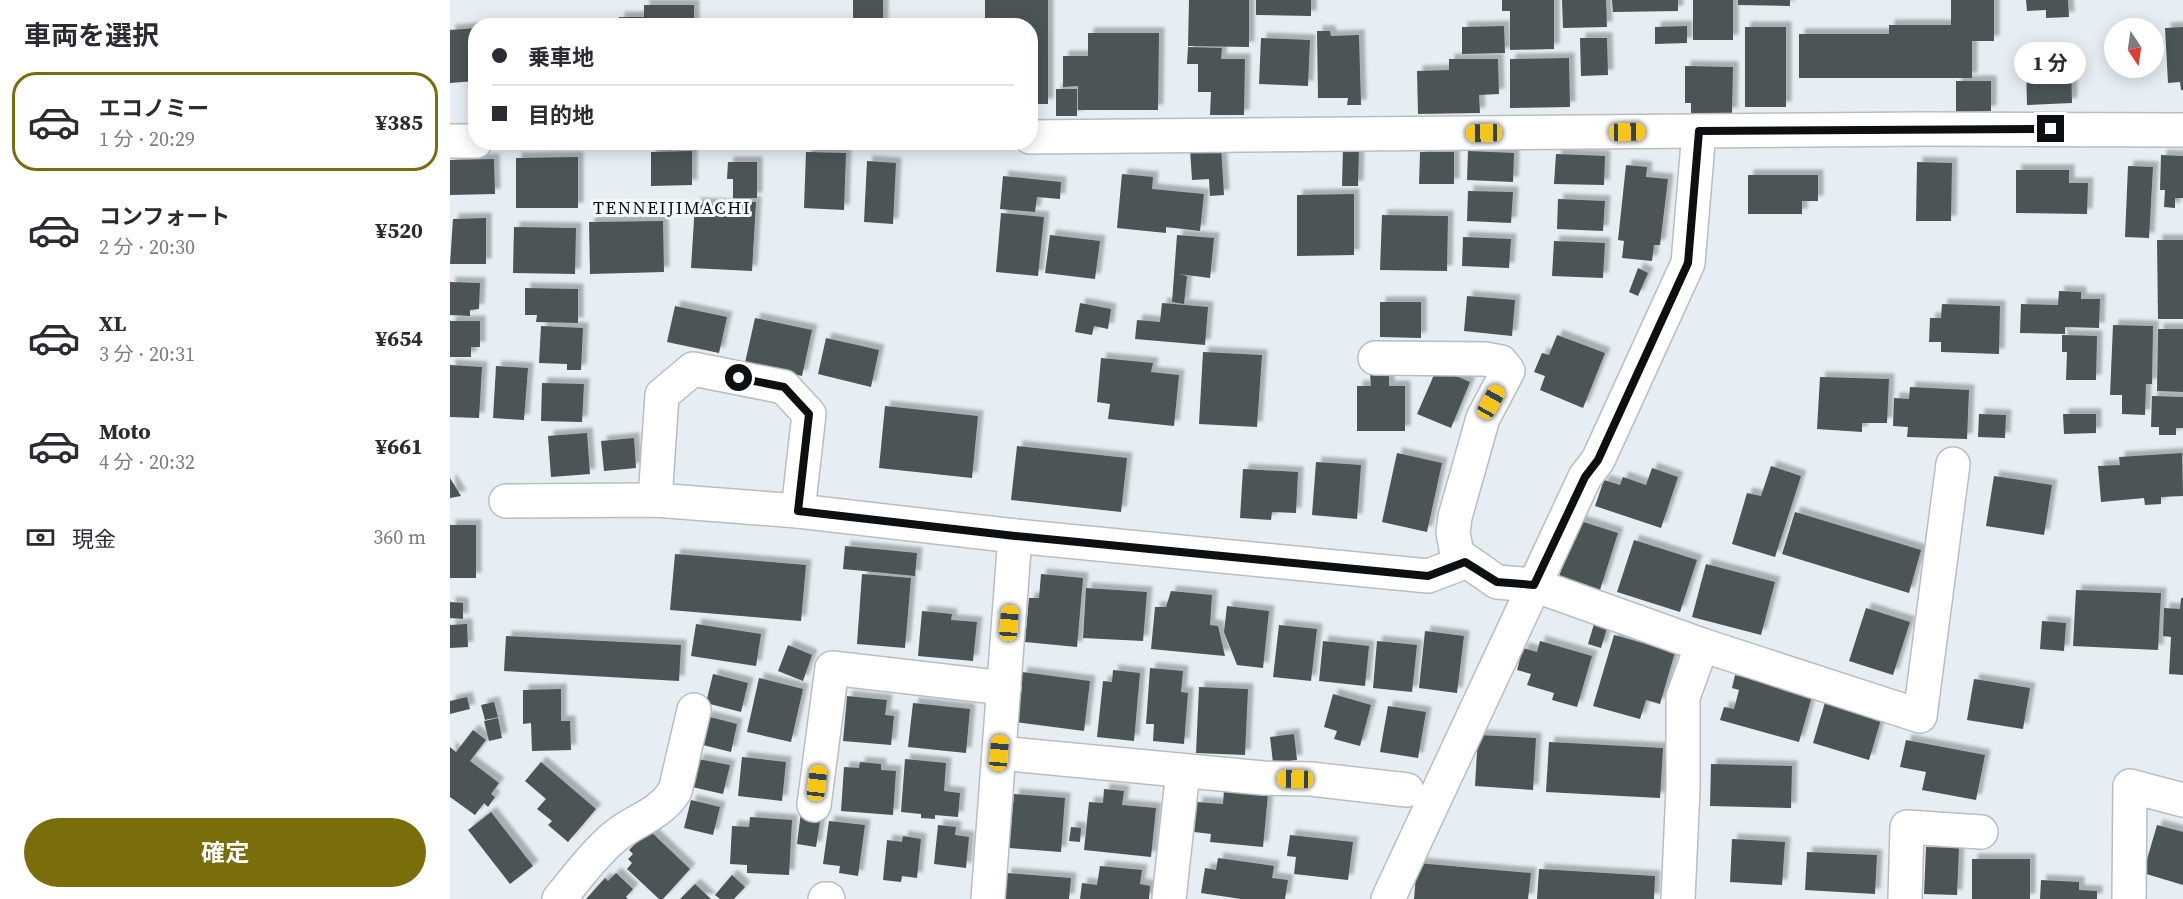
<!DOCTYPE html>
<html lang="ja">
<meta charset="utf-8">
<style>
:root{--surface:#fff;--page:#f2f2f3;--text:#2b2b33;--muted:#7c7c81;--line:#e1e1e2;--accent:#7a6e0b}
body{margin:0;font-family:"Source Serif 4","Noto Sans JP",serif;background:var(--page);color:var(--text);height:100vh;display:flex;flex-direction:column;font-size:22px;white-space:nowrap}
*{box-sizing:border-box;margin:0}
p{font-size:20px;color:var(--muted)}
.icon{flex:none;width:33px;height:33px;fill:none;stroke:currentColor;stroke-width:2;stroke-linecap:round;stroke-linejoin:round}
.map{position:relative;flex:1;overflow:hidden}
.drawer{display:flex;flex-direction:column;background:var(--surface);width:450px}
.drawer>*{flex:none}
.banner{position:absolute;left:18px;top:18px;width:570px;height:132px;border-radius:24px;box-shadow:0 3px 15px #0003;display:grid;align-content:center;height:132px;padding:0 24px;background:var(--surface)}
.needle{width:39px;rotate:167deg}
.buttons{position:absolute;left:1654px;top:18px;display:grid;gap:12px}
.buttons a{display:grid;place-items:center;width:60px;height:60px;border-radius:50%;background:var(--surface);box-shadow:0 3px 15px #0003;font-size:30px}
.end{position:absolute;width:27px;height:27px;margin:-14px;border:8px solid #0d1012;background:#fff;box-shadow:0 0 0 3px #fff}
.from{border-radius:50%}
.bubble{position:absolute;height:42px;border-radius:21px;background:var(--surface);box-shadow:0 3px 15px #0003;font-size:20px;font-weight:700;line-height:42px;text-align:center}
.car{position:absolute;width:18px;height:36px;margin:-18px -9px;border-radius:8px;box-shadow:0 0 4px 2px #0007;background:linear-gradient(#f5c518 24%,#345 0 40%,#f5c518 0 76%,#345 0 86%,#f5c518 0)}
.banner b{display:flex;align-items:center;gap:21px;height:57px;font-size:22px}
.banner b+b{border-top:2px solid var(--line)}
.banner i{width:15px;height:15px;background:var(--text)}
ul{padding:0;list-style:none}
li{display:flex;align-items:center;gap:18px;height:99px;margin:0 12px 9px;padding:0 12px;border:3px solid transparent;border-radius:24px}
li div{flex:1}
li b{display:block;font-size:22px}
li em{font-style:normal;font-weight:700}
li.current{border-color:var(--accent)}
li>.icon{width:54px;height:54px;stroke-width:1.5}
h2{padding:0 24px;font-size:27px;line-height:72px}
.pay{display:flex;align-items:center;gap:15px;height:66px;padding:0 24px;font-size:22px}
.pay p{margin-inline-start:auto}
.button{display:flex;gap:12px;margin-top:auto;padding:12px 24px}
.button a{flex:1;height:69px;border-radius:36px;background:var(--accent);color:#fff;font-size:24px;font-weight:700;line-height:69px;text-align:center}
main{display:flex;flex:1;min-height:0}
.map>svg:first-child{display:block}
.building{fill:#4b5455;filter:url(#shadow)}
.lines{fill:none;stroke-linecap:round;stroke-linejoin:round}
.street-casing{stroke:#b7bec3;stroke-width:36}
.street{stroke:#fff;stroke-width:33}
.route{stroke:#0d1012;stroke-width:8}
.labels{text-anchor:middle;dominant-baseline:central;stroke-width:6;stroke-linejoin:round;paint-order:stroke}
.quarter-label{font-size:18px;letter-spacing:1.5px;fill:#0d1012;stroke:#f6fbfe}
</style>
<main>
<section class="drawer">
<h2>車両を選択</h2>
<ul>
<li class="current"><svg class="icon" aria-label="car" viewBox="0 0 24 24"><path d="M5 17H2v-5l4-1 3-4h7l3 4 3 1v5h-3M9 17h6M6 11h13"/><circle cx="7" cy="17" r="2"/><circle cx="17" cy="17" r="2"/></svg><div><b>エコノミー</b><p>1 分 · 20:29</p></div><em>¥385</em></li>
<li><svg class="icon" aria-label="car" viewBox="0 0 24 24"><path d="M5 17H2v-5l4-1 3-4h7l3 4 3 1v5h-3M9 17h6M6 11h13"/><circle cx="7" cy="17" r="2"/><circle cx="17" cy="17" r="2"/></svg><div><b>コンフォート</b><p>2 分 · 20:30</p></div><em>¥520</em></li>
<li><svg class="icon" aria-label="car" viewBox="0 0 24 24"><path d="M5 17H2v-5l4-1 3-4h7l3 4 3 1v5h-3M9 17h6M6 11h13"/><circle cx="7" cy="17" r="2"/><circle cx="17" cy="17" r="2"/></svg><div><b>XL</b><p>3 分 · 20:31</p></div><em>¥654</em></li>
<li><svg class="icon" aria-label="car" viewBox="0 0 24 24"><path d="M5 17H2v-5l4-1 3-4h7l3 4 3 1v5h-3M9 17h6M6 11h13"/><circle cx="7" cy="17" r="2"/><circle cx="17" cy="17" r="2"/></svg><div><b>Moto</b><p>4 分 · 20:32</p></div><em>¥661</em></li>
</ul>
<div class="pay"><svg class="icon" aria-label="cash" viewBox="0 0 24 24"><path d="M3 7h18v10H3z"/><circle cx="12" cy="12" r="2"/></svg>現金<p>360 m</p></div>
<div class="button"><a>確定</a></div>
</section>
<div class="map">
<svg width="1733" height="899" viewBox="0 0 1733 899">
<defs>
<filter id="shadow"><feDropShadow dx="5.5" dy="-5.5" stdDeviation="1.5" flood-color="#0004"/></filter>
</defs>
<rect width="100%" height="100%" fill="#e6eef3"/>
<g class="building">
<rect x="403" y="0" width="30" height="26"/>
<path d="M535,0H598V104H580V26H535Z"/>
<path d="M739,0H799V47L738,46Z"/>
<path d="M806,0H861V16L806,15Z"/>
<path d="M1052,0H1104V49L1060,50V11H1052Z"/>
<path d="M1112,0H1156L1157,27L1113,28Z"/>
<path d="M1162,0H1228V11L1163,12Z"/>
<rect x="1243" y="0" width="40" height="40"/>
<path d="M1288,0H1340V6L1288,5Z"/>
<path d="M1501,0H1544V41H1522V78H1349V34H1439V25H1501Z"/>
<path d="M1576,0H1618L1619,17L1596,18V10L1577,11Z"/>
<path d="M194,5H244V26H169V17H194Z"/>
<path d="M1054,26L1055,53L1012,54V27Z"/>
<path d="M1237,26V43L1205,44V27Z"/>
<rect x="1295" y="27" width="41" height="80"/>
<path d="M1733,27V90H1731L1730,82L1718,83L1715,28Z"/>
<path d="M26,28V81L0,83V30Z"/>
<path d="M867,31H880L881,36L909,35L911,105H897L898,98H868Z"/>
<path d="M638,33H709L708,110H628V86L613,87V56H638Z"/>
<path d="M811,38L860,40L858,86L809,84Z"/>
<path d="M1130,38H1157L1158,75L1131,76Z"/>
<path d="M738,47L772,48L771,59H795L794,115H760L761,92H748V64H737Z"/>
<path d="M1119,58L1120,107L1060,108V59Z"/>
<path d="M999,59H1048L1049,94L1029,95L1030,113L968,114L967,71L999,70Z"/>
<path d="M1621,63L1622,103L1577,105L1576,65Z"/>
<path d="M1235,66L1283,67L1282,113H1241V103H1235Z"/>
<path d="M1506,81H1541V111L1506,112Z"/>
<rect x="606" y="89" width="21" height="27"/>
<path d="M771,147L774,195L760,196L759,179L742,180L740,149Z"/>
<path d="M893,148H909L908,186H892Z"/>
<path d="M242,151V185L201,186V152Z"/>
<path d="M1018,151L1064,153L1063,182L1017,180Z"/>
<path d="M356,152L396,153L394,210L354,208Z"/>
<path d="M970,152H1004V184H969Z"/>
<path d="M1106,154L1155,156L1154,185L1104,184Z"/>
<path d="M1711,155L1733,156V198H1725V208L1714,207L1715,190H1710Z"/>
<path d="M128,157V208H66V158Z"/>
<path d="M44,159L45,194L0,195V160Z"/>
<path d="M417,161L446,163L443,224L414,222Z"/>
<path d="M278,162H307V198H283V179H277Z"/>
<path d="M1467,162L1502,163L1501,221H1466Z"/>
<path d="M1176,165L1197,167L1196,177L1218,179L1210,245H1204L1202,261L1172,258L1174,241L1168,240Z"/>
<path d="M1678,166L1703,167L1699,238L1675,237Z"/>
<path d="M1566,170H1619V183H1638L1637,214L1566,213Z"/>
<path d="M672,174L703,177L702,189L754,194L750,231L716,227V233L667,228Z"/>
<path d="M1298,175H1368V201H1352V214H1298Z"/>
<path d="M553,176L611,182L610,199L587,197L585,212L550,209Z"/>
<path d="M1018,191L1063,192L1061,223L1017,221Z"/>
<path d="M904,194V255L847,256V195Z"/>
<path d="M1108,199L1155,201L1153,231L1107,229Z"/>
<path d="M279,201L306,202L302,271L241,268L245,203L278,205Z"/>
<path d="M551,213L594,217L588,276L546,272Z"/>
<path d="M932,215L998,216L997,271L930,270Z"/>
<path d="M36,218V264H0L3,219Z"/>
<path d="M213,221L214,272L140,274L139,222Z"/>
<path d="M64,227L126,228L125,274L63,273Z"/>
<path d="M600,235L650,241L645,279L595,273Z"/>
<path d="M727,235L764,238L760,278L729,274L737,276L734,304L722,302Z"/>
<path d="M1013,237L1061,239L1059,268L1012,266Z"/>
<path d="M1707,240H1733V319H1708Z"/>
<path d="M1104,241L1155,243L1153,278L1102,276Z"/>
<path d="M1188,268L1198,273L1188,296L1179,292Z"/>
<path d="M0,282L30,283L29,309L20,310V316L0,315Z"/>
<path d="M75,288L128,289V323L86,322L87,315H75Z"/>
<path d="M1609,291L1631,292V299H1650L1649,328L1615,327V334L1570,333L1571,304L1608,305Z"/>
<path d="M1017,296L1065,300L1062,336L1014,331Z"/>
<path d="M930,302H971V338L930,337Z"/>
<path d="M630,303L661,309L658,329L644,326L642,335L625,332Z"/>
<path d="M712,303L758,307L755,345L685,339L687,320L710,322Z"/>
<path d="M1492,304L1550,306L1549,354L1491,352V342H1479L1480,318H1491Z"/>
<path d="M225,306L277,317L269,353L217,342Z"/>
<path d="M305,318L362,330L352,376L295,363Z"/>
<path d="M0,321H30V347H21V357H0Z"/>
<path d="M1663,325L1703,326L1702,384H1696L1695,415L1672,414V395H1660Z"/>
<path d="M91,326L133,328L131,370H117V364L89,363Z"/>
<path d="M1708,329H1733V392L1707,391Z"/>
<path d="M1107,335L1155,353L1133,408L1090,390L1095,376L1084,372L1092,353L1099,355Z"/>
<path d="M1612,335L1647,336L1646,380H1616L1617,352H1612Z"/>
<path d="M376,338L429,350L421,387L368,374Z"/>
<path d="M753,352L812,355L807,427L749,424Z"/>
<path d="M651,358L703,363L701,372L729,375L724,426L658,419L660,404L647,402Z"/>
<path d="M0,365L32,367L29,418L0,417Z"/>
<path d="M46,366L78,368L74,420L43,418Z"/>
<path d="M987,368L1020,382L1001,428L967,414Z"/>
<path d="M939,372V386H955V431H907V386H921L920,373Z"/>
<path d="M1370,377L1439,379L1437,423H1412V432L1367,429Z"/>
<path d="M92,383L134,384L132,422L91,421Z"/>
<path d="M1460,387L1519,390L1517,439L1457,437L1458,427L1443,426L1444,398L1459,399Z"/>
<path d="M1702,396L1733,397V428H1726V435H1709V427H1701Z"/>
<path d="M435,406L528,416L522,478L429,468Z"/>
<path d="M1529,414L1556,415L1555,438L1528,437Z"/>
<path d="M1613,414H1646V433L1614,434Z"/>
<path d="M137,433L140,474L101,477L98,436Z"/>
<path d="M184,438L186,468L154,471L151,441Z"/>
<path d="M567,446L677,458L671,512L561,500Z"/>
<path d="M947,453L992,463L977,532L932,522Z"/>
<path d="M1732,453L1733,496L1711,497V504L1695,505L1694,498L1651,502L1648,466L1670,465L1669,457Z"/>
<path d="M866,462L911,465L907,519L862,515Z"/>
<path d="M1321,466L1351,476L1325,557L1282,544L1297,493L1311,496Z"/>
<path d="M1202,468L1228,477L1211,528L1145,506L1154,480L1170,485L1173,477L1196,485Z"/>
<path d="M793,469L848,472L846,513L822,512L821,520L790,518Z"/>
<path d="M1544,476L1602,485L1594,535L1536,526Z"/>
<path d="M0,478L11,496L0,498Z"/>
<path d="M1345,512L1471,550L1459,593L1332,554Z"/>
<path d="M1127,520L1168,533L1150,590L1109,577Z"/>
<rect x="0" y="525" width="26" height="53"/>
<path d="M1184,540L1247,560L1230,612L1167,592Z"/>
<path d="M395,546L467,553L465,576L393,569Z"/>
<path d="M225,554L356,565L351,621L220,610Z"/>
<path d="M1256,564L1325,582L1311,635L1242,617Z"/>
<path d="M412,574L461,578L455,648L407,644Z"/>
<path d="M591,574L633,578L627,647L575,642L579,598H589Z"/>
<path d="M636,588L697,592L693,641L633,638Z"/>
<path d="M1626,590L1711,593L1708,650L1623,646Z"/>
<path d="M721,591L762,595L760,625L768,626L775,656L701,649L705,607H716Z"/>
<path d="M1731,598H1733V675L1719,674L1721,637L1713,636L1714,608L1730,609Z"/>
<path d="M0,602L13,603V619L0,618Z"/>
<path d="M777,606L819,611L813,668L787,665L774,632Z"/>
<path d="M1416,608L1460,622L1443,675L1399,661Z"/>
<path d="M472,611L502,614L501,620L527,622L523,661L468,656Z"/>
<path d="M1592,621L1616,623L1614,651L1590,649Z"/>
<path d="M17,624L18,647L0,648V625Z"/>
<path d="M246,624L311,634L306,666L241,656Z"/>
<path d="M1144,624L1157,628L1151,648L1138,644Z"/>
<path d="M829,625L867,629L861,681L823,677Z"/>
<path d="M975,631L1014,636L1007,693L969,688Z"/>
<path d="M1164,635L1225,652L1210,704L1196,700L1190,719L1143,706Z"/>
<path d="M56,636L231,645L229,681L54,671Z"/>
<path d="M873,641L919,646L915,686L869,681Z"/>
<path d="M927,641L967,645L962,692L923,688Z"/>
<path d="M1090,641L1142,656L1127,707L1102,700L1104,693L1077,685L1081,674L1067,670L1073,648L1087,652Z"/>
<path d="M338,645L362,655L353,681L328,671Z"/>
<path d="M700,668L733,671L731,692L738,693L734,744L703,741L704,724H696Z"/>
<path d="M663,670L690,673L684,741L647,737L653,681L662,682Z"/>
<path d="M572,672L640,681L634,731L565,722Z"/>
<path d="M263,674L298,683L291,712L256,703Z"/>
<path d="M1285,675L1362,696L1349,742L1270,720L1274,707L1284,709L1289,690L1282,688Z"/>
<path d="M309,678L353,689L341,742L297,732Z"/>
<path d="M1524,679L1580,688L1573,729L1517,720Z"/>
<path d="M749,687L798,689L795,755L746,753Z"/>
<path d="M111,689V721H120L121,750L82,751L81,723L73,724V690Z"/>
<path d="M883,694L921,705L910,746L884,739L887,731L874,727Z"/>
<path d="M397,696L437,700L435,715L444,716L441,745L393,741Z"/>
<path d="M17,697L20,709L0,714V701Z"/>
<path d="M1376,699L1432,716L1419,760L1363,743Z"/>
<path d="M44,702L48,717L35,720L31,705Z"/>
<path d="M463,703L520,709L516,753L458,747Z"/>
<path d="M938,706L976,712L968,758L930,752Z"/>
<path d="M256,716L287,724L281,752L249,744Z"/>
<path d="M48,718L52,738L39,741L34,721Z"/>
<path d="M23,730L36,740L20,761L49,783L41,794L45,797L38,807L34,803L25,815L0,797V747L6,752Z"/>
<path d="M844,734L847,760L823,763L820,737Z"/>
<path d="M1028,735L1086,738L1083,790L1025,786Z"/>
<path d="M1456,740L1535,755L1526,800L1472,790L1476,772L1450,767Z"/>
<path d="M1099,742L1213,748L1210,798L1096,792Z"/>
<path d="M292,757L336,762L332,801L288,796Z"/>
<path d="M248,759L280,765L273,794L242,787Z"/>
<path d="M455,759L496,763L494,791L510,793L508,817L485,815V819L471,818V814L451,812Z"/>
<path d="M91,762L146,809L118,842L98,825L102,821L87,809L96,799L75,781Z"/>
<path d="M410,762L431,764V770L446,771L443,815L391,811L394,767L409,768Z"/>
<path d="M1261,764L1342,766L1341,808L1260,806Z"/>
<path d="M654,789L674,791L672,805L706,808L701,857L634,850L639,802L653,803Z"/>
<path d="M774,790L818,794L813,847L760,842L761,834L744,832L747,802L773,804Z"/>
<path d="M564,794L615,798L611,852L559,848Z"/>
<path d="M241,800L270,807L263,835L234,828Z"/>
<path d="M41,812L83,866L60,884L18,830Z"/>
<path d="M351,812L371,815L366,847L347,844Z"/>
<path d="M300,817L342,820L339,875L297,873V865L280,864L282,826L299,827Z"/>
<path d="M379,821L415,825L408,876L389,873L390,866L373,864Z"/>
<path d="M488,825L506,827L505,835L519,837L516,868L484,864Z"/>
<path d="M1707,825L1733,832V885L1693,873Z"/>
<path d="M621,827L631,828L630,842L619,841Z"/>
<path d="M199,830L240,869L213,899H209L177,869L182,863L178,859L183,854L179,850Z"/>
<path d="M840,835L903,842L898,880L844,874L846,857L837,856Z"/>
<path d="M453,836L471,839L467,878L452,876L451,882L433,880L437,840L452,842Z"/>
<path d="M1282,839L1335,842L1332,885L1280,882Z"/>
<path d="M1476,847L1509,848L1507,895L1474,894Z"/>
<path d="M1357,852L1427,855L1425,894L1355,890Z"/>
<path d="M768,858L824,866L822,878L838,880L835,899H791L751,893L755,868L766,870Z"/>
<rect x="1522" y="859" width="58" height="40"/>
<path d="M967,863L1081,873L1078,899H964Z"/>
<path d="M650,866L692,870L690,884L700,886L699,899H630L632,883L647,885Z"/>
<path d="M1089,869L1205,876L1204,899H1087Z"/>
<path d="M166,873L183,889L176,897L178,899H136L155,878L158,881Z"/>
<path d="M556,873L621,878L619,899H554Z"/>
<path d="M282,875L295,887L284,899H270L265,895Z"/>
<path d="M1591,880L1629,882V890L1647,891V899H1590Z"/>
<path d="M245,884L261,899H230Z"/>
</g>
<g class="lines">
<defs>
<g id="street">
<path d="M580,137L1475,129L1733,130"/>
<path d="M0,141H26"/>
<path d="M925,358L1035,359L1051,362L1058,371L1033,418L1005,517L1003,532L1007,554L1047,582L1084,585L1252,645L1470,716L1503,464"/>
<path d="M205,500L212,395L243,369L334,387L359,414L348,511"/>
<path d="M56,501L205,500L348,511L565,536L978,576L1015,562"/>
<path d="M549,753L813,778L861,779L957,790"/>
<path d="M364,805L382,668L554,688"/>
<path d="M109,899C126,879 142,856 162,839C184,819 207,818 225,791L244,710"/>
<path d="M375,899H378"/>
<path d="M538,899L565,536"/>
<path d="M719,899L733,771"/>
<path d="M938,899L1135,477L1148,460L1238,263L1249,131"/>
<path d="M1228,899L1233,789V697L1252,645"/>
<path d="M1455,899L1457,827L1531,832"/>
<path d="M1679,899L1680,786L1733,800"/>
</g>
</defs>
<use href="#street" class="street-casing"/>
<use href="#street" class="street"/>
</g>
<g class="lines">
<path class="route" d="M289,378L334,387L359,414L348,511L565,536L978,576L1015,562L1047,582L1084,585L1135,477L1148,460L1238,263L1249,131L1601,129"/>
</g>
<g class="labels">
<g class="quarter-label">
<text x="222" y="207">TENNEIJIMACHI</text>
</g>
</g>
</svg>
<div class="buttons">
<a><svg class="needle" viewBox="-14 -14 28 28"><path d="M0-13l5 13h-10z" fill="#e53935"/><path d="M0 13l5-13h-10z" fill="#7c7c81"/></svg></a>
</div>
<i class="end from" style="left:289px;top:378px"></i>
<i class="end" style="left:1601px;top:129px"></i>
<div class="bubble" style="left:1564px;top:42px;width:72px">1 分</div>
<i class="car" style="left:1177px;top:132px;rotate:89deg"></i>
<i class="car" style="left:1034px;top:133px;rotate:269deg"></i>
<i class="car" style="left:1041px;top:402px;rotate:29deg"></i>
<i class="car" style="left:559px;top:623px;rotate:4deg"></i>
<i class="car" style="left:549px;top:753px;rotate:5deg"></i>
<i class="car" style="left:845px;top:779px;rotate:271deg"></i>
<i class="car" style="left:367px;top:783px;rotate:7deg"></i>
<div class="banner">
<b><i class="from"></i>乗車地</b>
<b><i></i>目的地</b>
</div>
</div>
</main>
